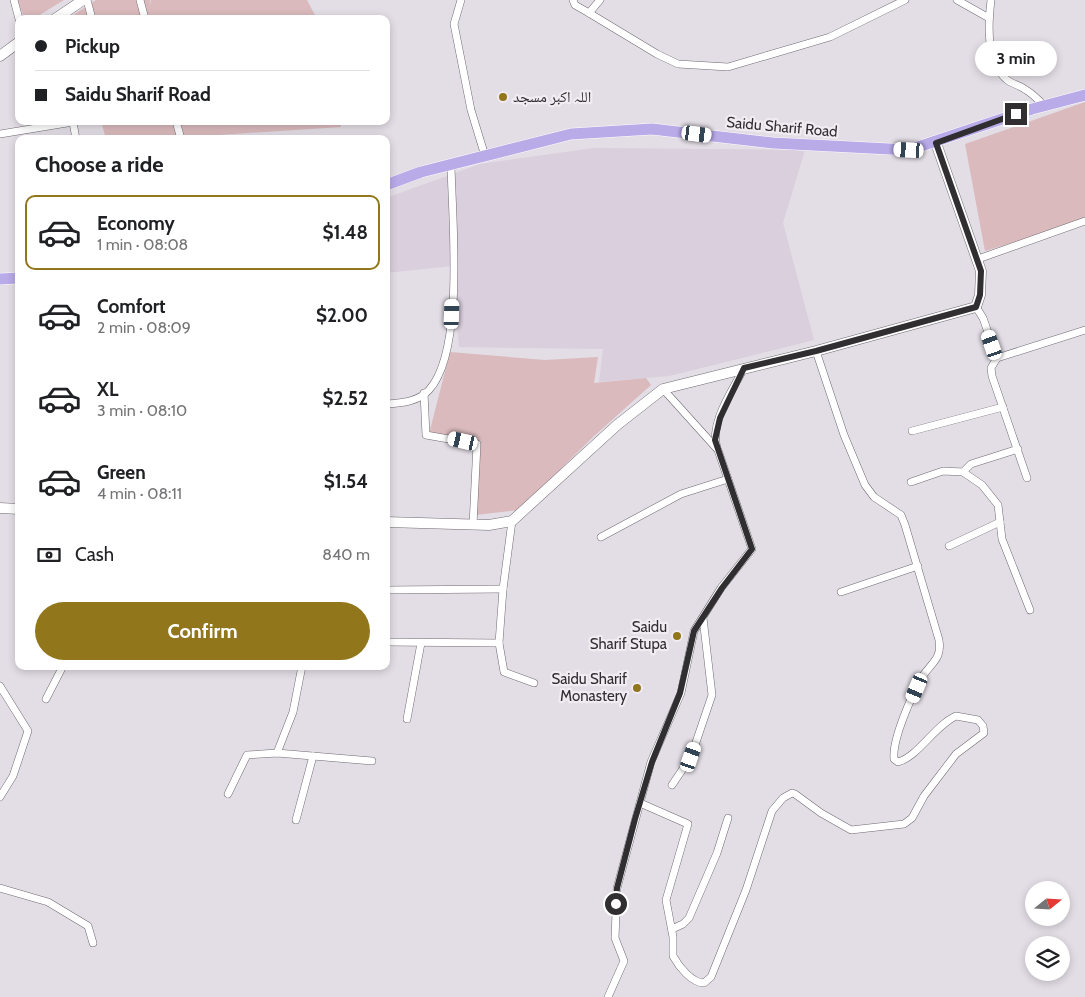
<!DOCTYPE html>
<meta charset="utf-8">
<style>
:root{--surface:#fff;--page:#f6f6f6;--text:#202124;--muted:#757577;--line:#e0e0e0;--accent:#91761c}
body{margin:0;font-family:Cabin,"Noto Naskh Arabic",sans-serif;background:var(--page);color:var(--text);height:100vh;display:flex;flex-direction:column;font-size:19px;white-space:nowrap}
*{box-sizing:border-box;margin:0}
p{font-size:16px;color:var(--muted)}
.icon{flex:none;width:28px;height:28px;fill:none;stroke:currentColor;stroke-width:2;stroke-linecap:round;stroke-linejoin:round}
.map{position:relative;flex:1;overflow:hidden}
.side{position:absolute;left:15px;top:135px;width:375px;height:535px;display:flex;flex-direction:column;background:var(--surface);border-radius:10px;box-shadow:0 2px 8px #0003}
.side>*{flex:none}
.hud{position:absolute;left:15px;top:15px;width:375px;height:110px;border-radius:10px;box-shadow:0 2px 8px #0003;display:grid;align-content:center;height:110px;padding:0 20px;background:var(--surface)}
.needle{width:32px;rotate:72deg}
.buttons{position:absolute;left:1025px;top:881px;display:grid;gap:10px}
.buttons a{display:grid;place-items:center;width:45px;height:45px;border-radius:50%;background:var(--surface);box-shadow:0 2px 8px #0003;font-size:25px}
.end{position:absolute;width:22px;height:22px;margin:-11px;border:6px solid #302e31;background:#fff;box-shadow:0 0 0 2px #fff}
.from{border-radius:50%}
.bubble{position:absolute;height:35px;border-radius:18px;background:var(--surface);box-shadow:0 2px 8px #0003;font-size:16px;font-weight:800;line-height:35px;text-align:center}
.car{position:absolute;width:15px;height:30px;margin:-15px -8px;border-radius:6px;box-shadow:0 0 4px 1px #0007;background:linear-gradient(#fff 24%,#345 0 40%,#fff 0 76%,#345 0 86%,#fff 0)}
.hud b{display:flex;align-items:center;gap:18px;height:48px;font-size:19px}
.hud b+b{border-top:1px solid var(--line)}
.hud i{width:12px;height:12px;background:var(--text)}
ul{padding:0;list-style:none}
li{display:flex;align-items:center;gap:15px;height:75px;margin:0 10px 8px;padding:0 10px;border:2px solid transparent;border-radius:10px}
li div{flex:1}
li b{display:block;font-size:19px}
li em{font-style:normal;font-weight:800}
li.current{border-color:var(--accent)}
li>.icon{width:45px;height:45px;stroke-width:1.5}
h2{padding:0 20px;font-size:22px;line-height:60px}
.pay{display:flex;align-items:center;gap:12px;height:55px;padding:0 20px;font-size:19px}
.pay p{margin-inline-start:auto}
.button{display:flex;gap:10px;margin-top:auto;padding:10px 20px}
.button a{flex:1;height:58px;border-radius:30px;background:var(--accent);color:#fff;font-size:20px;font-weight:800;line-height:58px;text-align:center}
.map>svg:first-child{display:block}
.built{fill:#dacfdd}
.green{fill:#dababd}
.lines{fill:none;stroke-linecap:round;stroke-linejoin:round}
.street-casing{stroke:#6f6a71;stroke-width:8}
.secondary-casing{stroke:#6f6a71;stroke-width:11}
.primary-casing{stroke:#fff;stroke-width:12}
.street{stroke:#fff;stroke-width:7}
.secondary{stroke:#fff;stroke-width:10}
.primary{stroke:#b9aae8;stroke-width:11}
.route{stroke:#302e31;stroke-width:6}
.poi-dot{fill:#91761c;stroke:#f1ebf2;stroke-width:2}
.labels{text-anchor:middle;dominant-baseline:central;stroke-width:4.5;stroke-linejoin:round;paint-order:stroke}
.poi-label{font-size:15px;fill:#302e31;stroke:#f1ebf2;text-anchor:end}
.street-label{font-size:15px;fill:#302e31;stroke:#f1ebf2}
</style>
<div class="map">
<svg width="1085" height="997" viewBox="0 0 1085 997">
<rect width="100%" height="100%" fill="#e3dde5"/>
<path class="built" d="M594,148L805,150L783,223L814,340L669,376L599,382L603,349L459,347L452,266L386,273V198L480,164Z"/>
<g class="green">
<path d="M18,0H64L33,19H24Z"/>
<path d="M96,0H150L151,6V0H307L317,19H67Z"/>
<path d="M1085,102V221L985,251L965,144Z"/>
<path d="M101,121H339L341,127L157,139H106Z"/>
<path d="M450,352L545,360L598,357L594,383L646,378L651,385L594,436L519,510L476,515L481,441L429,434Z"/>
</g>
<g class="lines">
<defs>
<g id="street">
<path d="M14,0L19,19"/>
<path d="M87,0L92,19"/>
<path d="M140,0L145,19"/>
<path d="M461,0L454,24L471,110L485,156"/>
<path d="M573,0L575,5L589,13L657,54L678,64L728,67L830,37L905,0"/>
<path d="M957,0L989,18"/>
<path d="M991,0C988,25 986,60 1006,79C1011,84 1020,85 1026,90C1033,94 1038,100 1044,105"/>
<path d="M589,13L600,0"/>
<path d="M176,121L181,139"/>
<path d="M0,134L73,122L76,139"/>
<path d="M978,259L1085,221"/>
<path d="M976,307L983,318L997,358"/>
<path d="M424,393L426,435L477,444L473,525"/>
<path d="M386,404C401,403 418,402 429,390C465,351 452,218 451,165"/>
<path d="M912,431L1003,407"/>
<path d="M717,448C709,423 733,390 744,368"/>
<path d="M963,472L971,464L1018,449"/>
<path d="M1027,478L992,376L991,368L997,358L1085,330"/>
<path d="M911,482L943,471L963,472L982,485L998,505L1002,539L1030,610"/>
<path d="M512,521L503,589L499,643L504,672L534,683"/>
<path d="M601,537L681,494L728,479"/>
<path d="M949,546L1000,522"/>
<path d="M386,590L503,589"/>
<path d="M841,592L918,566"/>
<path d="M386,642L499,643"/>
<path d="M0,686L28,731L13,776L0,797"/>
<path d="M46,699L63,666"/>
<path d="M407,719L421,643"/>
<path d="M277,753L293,712L302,666"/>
<path d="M672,785L691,757L712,695L703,618"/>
<path d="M228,794L247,755L277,753L372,761"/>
<path d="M640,803L688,824L666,900L673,937V956C679,967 692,983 704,983L711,977L746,890L772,811L783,798L792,793L795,794L821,813L851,830L904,824L912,818L924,796L956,754L984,733L983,726L978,720L956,716C934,726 919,756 898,762L894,759C892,739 912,695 922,677C932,662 942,659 939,640L905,525L901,515L874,497L865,485L844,435L816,351"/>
<path d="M296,820L313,756"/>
<path d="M0,888L48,902L88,926L93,943"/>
<path d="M672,929L683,924L689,918L717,853L728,818"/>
<path d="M608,997L624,961L615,938L617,888L651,762L681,693L694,631L721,588L752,549L718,450L663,389"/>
</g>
<g id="secondary">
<path d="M55,19L83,0"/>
<path d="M0,56L19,42"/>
<path d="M0,508L19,509"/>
<path d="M386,522L489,525L512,521L617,425L663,389L816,351L976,307L980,295L981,271L936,143"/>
</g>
<g id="primary">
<path d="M386,185L421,172L571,134L652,129L773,143L909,150L1032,109L1085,95"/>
<path d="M0,279L19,278"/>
</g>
</defs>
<use href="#street" class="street-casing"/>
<use href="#secondary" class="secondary-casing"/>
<use href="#primary" class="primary-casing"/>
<use href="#street" class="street"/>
<use href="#secondary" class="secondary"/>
<use href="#primary" class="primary"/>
</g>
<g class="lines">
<path class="route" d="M616,904L617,888L635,819L652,762L680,693L694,631L722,588L752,549L715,440L720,418L744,368L816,351L976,307L980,295L981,271L936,143L1016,114"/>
</g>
<g class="poi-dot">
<circle cx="503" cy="97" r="5"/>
<circle cx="677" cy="636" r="5"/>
<circle cx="637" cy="688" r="5"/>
</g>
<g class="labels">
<g class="poi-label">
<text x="513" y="97" text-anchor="start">اللہ اکبر مسجد</text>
<text x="667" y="627">Saidu<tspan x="667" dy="17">Sharif Stupa</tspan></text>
<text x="627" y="679">Saidu Sharif<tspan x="627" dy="17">Monastery</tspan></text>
</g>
<g class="street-label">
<text transform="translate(782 127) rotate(5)">Saidu Sharif Road</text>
</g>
</g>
</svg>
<div class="buttons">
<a><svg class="needle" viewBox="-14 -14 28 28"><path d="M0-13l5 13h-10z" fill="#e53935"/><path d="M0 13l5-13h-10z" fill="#757577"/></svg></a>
<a><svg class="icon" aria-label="layers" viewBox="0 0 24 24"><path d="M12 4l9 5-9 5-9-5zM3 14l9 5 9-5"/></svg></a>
</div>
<i class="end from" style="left:616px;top:904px"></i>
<i class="end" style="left:1016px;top:114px"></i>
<div class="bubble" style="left:975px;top:41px;width:82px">3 min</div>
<i class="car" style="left:697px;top:134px;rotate:97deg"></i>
<i class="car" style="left:909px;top:150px;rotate:273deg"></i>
<i class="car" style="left:452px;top:314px;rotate:2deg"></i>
<i class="car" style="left:992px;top:345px;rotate:341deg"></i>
<i class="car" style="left:463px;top:441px;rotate:283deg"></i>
<i class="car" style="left:917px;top:688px;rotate:203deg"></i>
<i class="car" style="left:691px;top:757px;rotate:19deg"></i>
<div class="hud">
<b><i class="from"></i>Pickup</b>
<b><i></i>Saidu Sharif Road</b>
</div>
<section class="side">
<h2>Choose a ride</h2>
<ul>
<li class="current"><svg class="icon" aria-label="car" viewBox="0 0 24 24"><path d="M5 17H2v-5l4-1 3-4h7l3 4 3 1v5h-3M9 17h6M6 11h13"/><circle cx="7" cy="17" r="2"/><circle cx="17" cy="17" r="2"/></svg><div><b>Economy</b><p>1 min · 08:08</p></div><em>$1.48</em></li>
<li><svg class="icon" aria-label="car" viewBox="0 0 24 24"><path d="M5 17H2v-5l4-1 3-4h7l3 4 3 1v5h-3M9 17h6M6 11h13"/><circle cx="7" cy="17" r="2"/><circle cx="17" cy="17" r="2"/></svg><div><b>Comfort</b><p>2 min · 08:09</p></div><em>$2.00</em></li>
<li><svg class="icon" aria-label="car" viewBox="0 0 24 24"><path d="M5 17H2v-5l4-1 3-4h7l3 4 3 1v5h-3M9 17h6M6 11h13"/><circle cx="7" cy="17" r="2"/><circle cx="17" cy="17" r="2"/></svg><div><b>XL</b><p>3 min · 08:10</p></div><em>$2.52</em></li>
<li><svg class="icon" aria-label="car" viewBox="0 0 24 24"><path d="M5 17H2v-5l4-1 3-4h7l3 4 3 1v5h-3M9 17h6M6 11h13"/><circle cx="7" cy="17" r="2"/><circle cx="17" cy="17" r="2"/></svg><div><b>Green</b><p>4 min · 08:11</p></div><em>$1.54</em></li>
</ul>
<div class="pay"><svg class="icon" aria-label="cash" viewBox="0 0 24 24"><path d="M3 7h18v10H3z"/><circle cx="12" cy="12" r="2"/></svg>Cash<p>840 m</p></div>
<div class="button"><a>Confirm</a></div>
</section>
</div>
